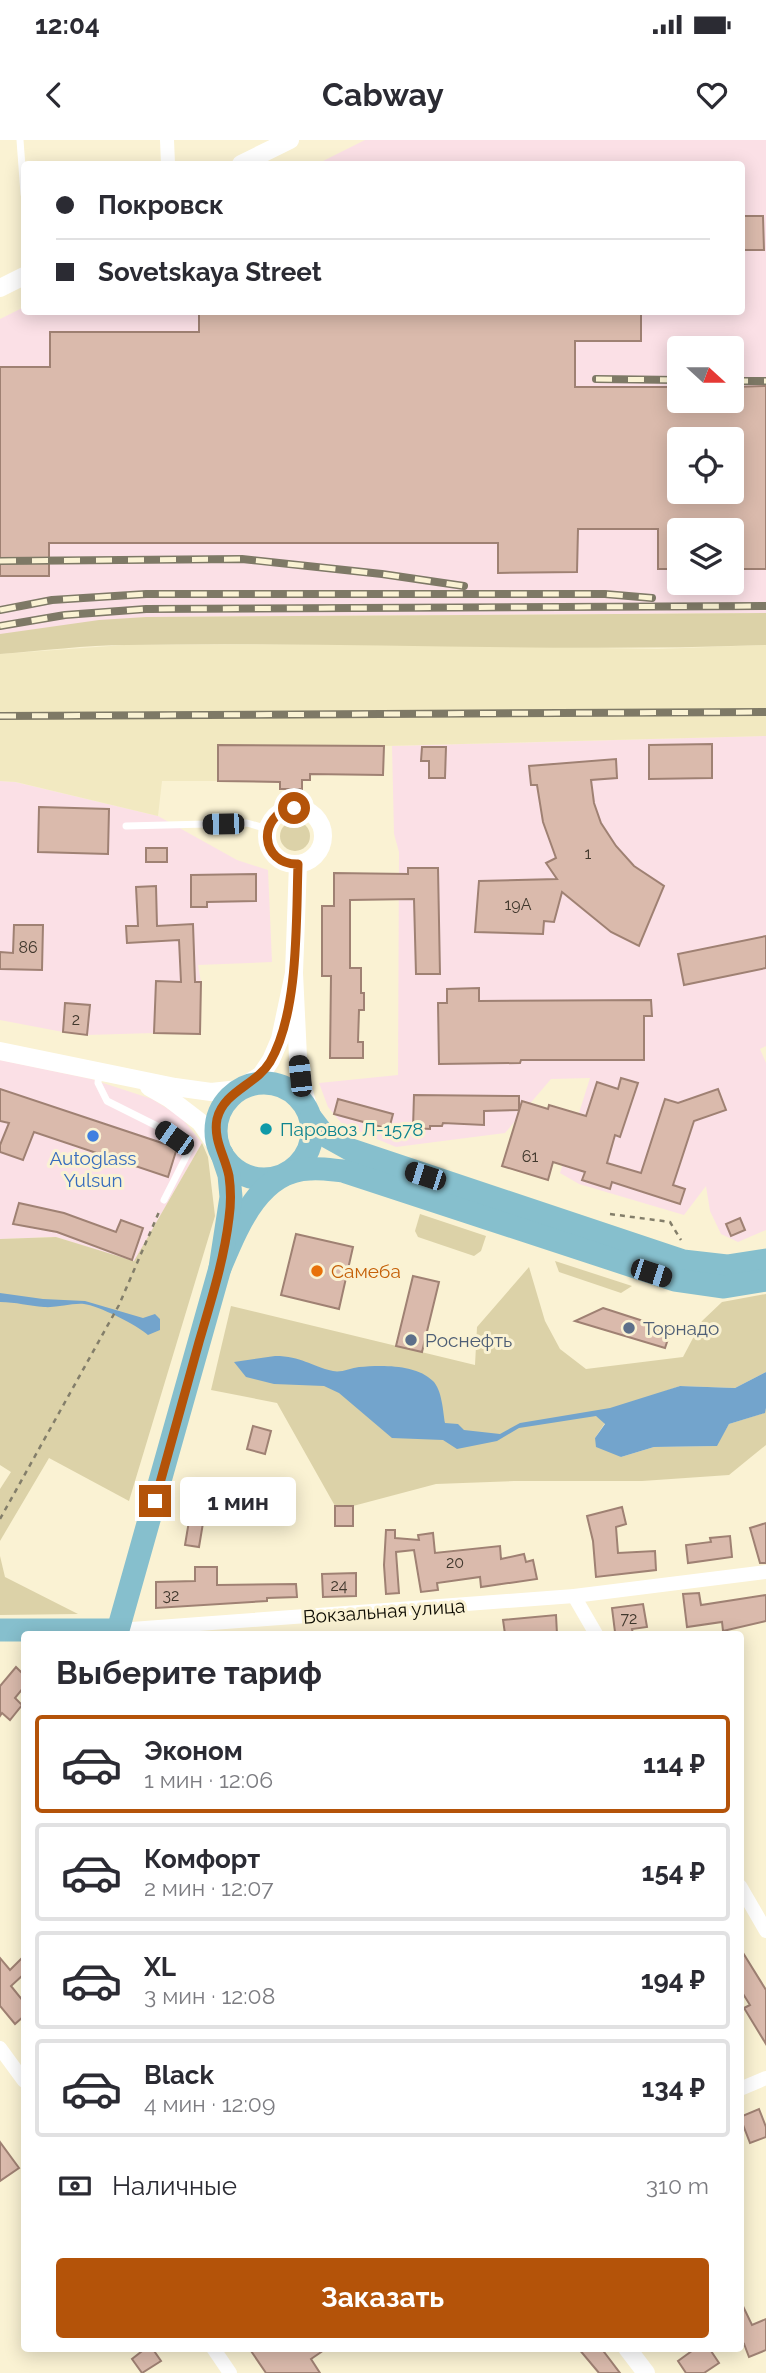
<!DOCTYPE html>
<html lang="ru">
<meta charset="utf-8">
<style>
:root{--surface:#fff;--page:#f7f7f7;--text:#2b2b33;--muted:#7c7c81;--line:#e1e1e2;--accent:#b45309}
body{margin:0;font-family:Raleway,sans-serif;background:var(--page);color:var(--text);height:100vh;display:flex;flex-direction:column;font-size:26px;white-space:nowrap}
*{box-sizing:border-box;margin:0}
p{font-size:23px;color:var(--muted)}
.icon{flex:none;width:38px;height:38px;fill:none;stroke:currentColor;stroke-width:2;stroke-linecap:round;stroke-linejoin:round}
.map{position:relative;flex:1;overflow:hidden}
.panel{position:absolute;left:21px;top:1491px;width:723px;height:721px;display:flex;flex-direction:column;background:var(--surface);border-radius:7px;box-shadow:0 4px 18px #0003}
.panel>*{flex:none}
.banner{position:absolute;left:21px;top:21px;width:724px;height:154px;border-radius:7px;box-shadow:0 4px 18px #0003;display:grid;align-content:center;height:154px;padding:0 35px;background:var(--surface)}
.needle{width:46px;rotate:111deg}
.fabs{position:absolute;left:667px;top:196px;display:grid;gap:14px}
.fabs a{display:grid;place-items:center;width:77px;height:77px;border-radius:7px;background:var(--surface);box-shadow:0 4px 18px #0003;font-size:35px}
.end{position:absolute;width:32px;height:32px;margin:-16px;border:9px solid #b45309;background:#fff;box-shadow:0 0 0 4px #fff}
.from{border-radius:50%}
.bubble{position:absolute;height:49px;border-radius:7px;background:var(--surface);box-shadow:0 4px 18px #0003;font-size:23px;font-weight:700;line-height:49px;text-align:center}
.car{position:absolute;width:21px;height:42px;margin:-21px -10px;border-radius:9px;box-shadow:0 0 5px 2px #0007;background:linear-gradient(#222 24%,#8ab4d8 0 40%,#222 0 76%,#8ab4d8 0 86%,#222 0)}
.banner b{display:flex;align-items:center;gap:24px;height:66px;font-size:26px}
.banner b+b{border-top:2px solid var(--line)}
.banner i{width:18px;height:18px;background:var(--text)}
ul{padding:0;list-style:none}
li{display:flex;align-items:center;gap:21px;height:98px;margin:0 14px 10px;padding:0 21px;border:4px solid var(--line);border-radius:7px}
li div{flex:1}
li b{display:block;font-size:26px}
li em{font-style:normal;font-weight:700}
li.current{border-color:var(--accent)}
li>.icon{width:63px;height:63px;stroke-width:1.5}
h2{padding:0 35px;font-size:32px;line-height:84px}
.pay{display:flex;align-items:center;gap:18px;height:77px;padding:0 35px;font-size:26px}
.pay p{margin-inline-start:auto}
.button{display:flex;gap:14px;margin-top:auto;padding:14px 35px}
.button a{flex:1;height:80px;border-radius:7px;background:var(--accent);color:#fff;font-size:28px;font-weight:700;line-height:80px;text-align:center}
.status{display:flex;justify-content:space-between;align-items:center;height:49px;padding:0 35px;background:var(--surface);direction:ltr}
.status svg{height:19px;fill:currentColor}
header{display:flex;justify-content:space-between;align-items:center;height:91px;padding:0 35px;background:var(--surface);font-size:32px;font-weight:700}
.map>svg:first-child{display:block}
.industrial{fill:#fbe0e6;fill-rule:evenodd}
.built{fill:#f2e9c1}
.green{fill:#dcd2a8}
.water{fill:#73a4cc}
.building{fill:#dabaac;stroke:#9f8173;stroke-width:2;fill-rule:evenodd}
.lines{fill:none;stroke-linecap:round;stroke-linejoin:round}
.path{stroke:#837e6a;stroke-width:2.5;stroke-dasharray:5 5;stroke-linecap:butt}
.service{stroke:#fff;stroke-width:7}
.minor{stroke:#fff;stroke-width:14}
.tertiary{stroke:#fff;stroke-width:18}
.primary{stroke:#86bfcd;stroke-width:23}
.rail-casing{stroke:#7e7966;stroke-width:8}
.rail{stroke:#faf2d3;stroke-width:5;stroke-dasharray:16;stroke-linecap:butt}
.route{stroke:#b45309;stroke-width:9}
.culture-dot{fill:#0f9aa8;stroke:#faf2d3;stroke-width:2.5}
.shop-dot{fill:#3f7fe0;stroke:#faf2d3;stroke-width:2.5}
.food-dot{fill:#e8710a;stroke:#faf2d3;stroke-width:2.5}
.service-dot{fill:#5c6f8a;stroke:#faf2d3;stroke-width:2.5}
.labels{text-anchor:middle;dominant-baseline:central;stroke-width:6;stroke-linejoin:round;paint-order:stroke}
.number-label{font-size:16px;fill:#41382d}
.culture-label{font-size:19px;fill:#0d838f;stroke:#faf2d3;text-anchor:start}
.shop-label{font-size:19px;fill:#366cbe;stroke:#faf2d3}
.food-label{font-size:19px;fill:#c56008;stroke:#faf2d3;text-anchor:start}
.service-label{font-size:19px;fill:#4e5e75;stroke:#faf2d3;text-anchor:start}
.street-label{font-size:19px;fill:#0e0c03;stroke:#faf2d3}
</style>
<div class="status"><b>12:04</b><svg viewBox="0 0 49 12"><path d="M0 12V9h3v3zM5 12V6h3v6zM10 12V3h3v9zM15 12V0h3v12zM26 1h20v11H26zM47 4h2v5h-2z"/></svg></div>
<header><svg class="icon" aria-label="back" viewBox="0 0 24 24"><path d="M15 5l-7 7 7 7"/></svg>Cabway<svg class="icon" aria-label="heart" viewBox="0 0 24 24"><path d="M12 20l-8-8c-3-5 5-10 8-4 3-6 11-1 8 4z"/></svg></header>
<div class="map">
<svg width="766" height="2233" viewBox="0 0 766 2233">
<rect width="100%" height="100%" fill="#faf2d3"/>
<g class="industrial">
<path d="M365,0H766V473L146,477L0,495V179L24,167V172H742V24H317ZM679,208H732V261H679ZM679,299H732V352H679ZM679,390H732V443H679Z"/>
<path d="M766,596V906L760,909L766,923V1090L738,1102L721,1094L710,1071L706,1046L684,1075L579,1044L560,1033L590,938L551,939L505,993L396,1007L343,985L328,967L319,943L398,935L399,712L394,694L392,606Z"/>
<path d="M0,641L15,642L158,676L237,720L268,730L272,822L198,825L201,842L156,841L154,893L87,895L63,892L0,880Z"/>
<path d="M0,920L91,939L152,959L181,977L202,1003L134,1122L56,1097L0,1099Z"/>
</g>
<path class="built" d="M371,504L658,509L766,505V596L384,606L218,605V641H162L158,676L16,642L0,641V514L124,505Z"/>
<g class="green">
<path d="M766,473V505C553,513 340,501 127,505C85,505 42,511 0,514V494L99,480L146,477Z"/>
<circle cx="295" cy="696" r="15"/>
<path d="M202,1003L208,1017L215,1076L129,1361L49,1318L0,1401V1349L11,1332L0,1325V1099L56,1097L134,1121Z"/>
<path d="M420,1074L486,1096L481,1111L474,1116L418,1097L415,1091Z"/>
<path d="M555,1121L632,1146L621,1153L559,1132Z"/>
<path d="M529,1127L545,1181L560,1209L586,1229L683,1217L702,1181L722,1162L766,1154V1232L735,1248L680,1246L660,1253L605,1283L595,1298L621,1317L654,1307L716,1306L729,1284L764,1273L766,1268V1305L729,1335L642,1341H514L436,1344L353,1366H335L277,1263L211,1250L231,1166L475,1225L477,1187Z"/>
<path d="M0,1416L5,1437L78,1474L0,1475Z"/>
</g>
<g class="water">
<path d="M0,1153L43,1159L85,1161L143,1178L155,1174L160,1179V1190L148,1195C139,1186 97,1165 84,1164C71,1163 57,1168 44,1167C29,1166 16,1162 0,1162Z"/>
<path d="M275,1216C302,1216 310,1226 333,1231C341,1233 351,1228 359,1227C381,1225 416,1224 433,1241C442,1250 443,1271 445,1283L458,1284L464,1290L500,1294L520,1283L610,1268L680,1246L735,1248L766,1232V1268L765,1273L729,1284L717,1306L654,1307L621,1317L596,1307L595,1298L605,1284L596,1276L519,1288L497,1301L457,1309L443,1300L392,1298L339,1253L324,1246L274,1244L246,1237L234,1222Z"/>
</g>
<g class="building">
<path d="M742,76H763L764,110H742Z"/>
<path d="M199,172H641V201H575V247H679V261H732V247L766,246V429H732V390H679V429H658V389H578L577,432L498,433V403H49V436H0V227H50V192H199ZM679,299H732V352H679Z"/>
<path d="M712,604V638L649,639V605Z"/>
<path d="M218,605L384,606L383,635L310,634V640H302V649H280V642L218,641Z"/>
<path d="M422,607H446L445,638H429V621H421Z"/>
<path d="M616,619L617,638L591,640L594,663L601,683L616,706L634,726L664,746L639,806L611,792L562,752L554,782L544,781L543,794L475,792L479,741L557,739L546,723L556,718L543,682L537,645H531L529,626Z"/>
<path d="M39,667L109,669L108,714L38,712Z"/>
<rect x="146" y="708" width="21" height="14"/>
<path d="M408,728H438L440,834H416L414,759L350,760V828H361V853H364V870H359L358,902H363V918H330L331,836H322V766H334V733L408,734Z"/>
<path d="M256,734V761L207,762V767H191V735Z"/>
<path d="M156,746L157,786L193,784L195,842H201L200,894L154,893L156,841L181,842L179,800L127,803L126,786H138L136,747Z"/>
<path d="M14,785H43L42,830L0,829V812L13,813Z"/>
<path d="M766,796V828L684,845L678,814Z"/>
<path d="M479,848V861L651,860L652,876H644V920H521L520,923L439,924L438,863H447V849Z"/>
<path d="M65,863L90,865L87,895L63,892Z"/>
<path d="M621,938L638,943L620,997L615,995L607,1023L641,1033L665,959L678,963L718,949L726,970L694,981L673,1045L685,1049L680,1064L612,1042L610,1049L582,1040L585,1032L553,1022L548,1040L502,1026L522,961L548,969L549,965L586,976L597,942L618,949Z"/>
<path d="M0,949L177,1008L168,1037L34,992L23,1020L0,1012V1005L9,983L0,981Z"/>
<path d="M414,955L519,956V970L484,971V985L443,983L442,986H430V989L413,988Z"/>
<path d="M338,959L393,974L389,989L334,974Z"/>
<path d="M19,1063L64,1073L116,1092L121,1080L143,1088L132,1120L57,1092L13,1084Z"/>
<path d="M740,1078L745,1090L731,1096L726,1084Z"/>
<path d="M296,1094L353,1107L339,1169L281,1155Z"/>
<path d="M413,1136L439,1142L422,1212L396,1206Z"/>
<path d="M603,1168L671,1190L665,1208L575,1181Z"/>
<path d="M253,1286L271,1291L265,1314L247,1309Z"/>
<path d="M185,1349L211,1354L208,1372L205,1371L199,1407L185,1405L191,1369L182,1367Z"/>
<rect x="335" y="1366" width="18" height="20"/>
<path d="M622,1367L626,1384L616,1387L618,1413L655,1411L656,1430L596,1437L593,1401L587,1376Z"/>
<path d="M766,1383V1423H760L750,1388Z"/>
<path d="M386,1390H395V1398L419,1400L418,1395L433,1393L435,1413L500,1406L501,1419L524,1414L526,1422L533,1420L537,1439L481,1447L480,1437L437,1443L438,1450L421,1452L414,1410L396,1412L399,1453L386,1454L384,1425Z"/>
<path d="M730,1396L732,1417L688,1423L686,1405L711,1402L710,1398Z"/>
<path d="M195,1427H217V1445L296,1444L297,1457L267,1458V1461L156,1468V1442L195,1441Z"/>
<path d="M356,1433V1456L323,1457L322,1434Z"/>
<path d="M699,1453L701,1465L766,1455V1481L723,1491L722,1482L687,1487L683,1454Z"/>
<path d="M643,1464L647,1487L632,1489L633,1494H619L618,1492H615L612,1468Z"/>
<path d="M556,1475L557,1494H505L503,1480Z"/>
<path d="M16,1527L24,1535V1547L15,1558L22,1565L10,1580L2,1573L0,1576V1546Z"/>
<path d="M740,1808L766,1850V1904L744,1868L750,1865L740,1849Z"/>
<path d="M24,1816V1834L11,1846L24,1862V1876L15,1884L0,1866V1818L10,1830Z"/>
<path d="M759,1969L766,1987V1997L750,2003L740,1977Z"/>
<path d="M0,2002L19,2028L0,2041Z"/>
<path d="M740,2160L752,2185L766,2179V2210L749,2217L744,2204L740,2206Z"/>
<path d="M146,2208H152L161,2221L142,2233L132,2219Z"/>
<path d="M249,2208H327L311,2219L320,2233H266Z"/>
<path d="M578,2208H601L620,2233H599Z"/>
<path d="M696,2208H709L719,2223L704,2233H686L678,2221Z"/>
</g>
<g class="lines">
<g class="path">
<path d="M316,721L317,712"/>
<path d="M610,1074L670,1082L681,1100"/>
<path d="M0,1379L119,1165L159,1072"/>
</g>
<g class="service">
<path d="M20,0L24,54"/>
<path d="M126,686L247,683L268,689"/>
<path d="M99,931L98,943L107,961L157,986L190,1009L164,1060"/>
</g>
<g class="minor">
<path d="M167,0L168,24"/>
<path d="M574,1456L596,1494"/>
<path d="M118,1490L574,1456L766,1432"/>
<path d="M740,1746L766,1791"/>
<path d="M0,1908L24,1941"/>
<path d="M740,1949L766,1938"/>
<path d="M213,2208L230,2233"/>
</g>
<g class="tertiary">
<path d="M241,24L290,0"/>
<path d="M0,148L24,136"/>
<circle cx="295" cy="696" r="28"/>
<path d="M298,724L294,833L298,917L300,936L311,978"/>
<path d="M0,911L175,947L211,952L239,949L261,935L271,920L280,899L294,833"/>
<path d="M149,947L170,959L200,982L222,1014"/>
<path d="M627,2208L646,2233"/>
</g>
<g class="primary">
<circle cx="264" cy="991" r="48"/>
<path d="M311,978L324,995L351,1010L683,1121L727,1126L766,1120"/>
<path d="M220,1128C237,1088 259,1030 310,1029C321,1028 332,1030 343,1031L675,1140L724,1147L766,1140"/>
<path d="M0,1490H118L220,1128L231,1057L229,1035L222,1014"/>
</g>
<defs>
<g id="rail">
<path d="M596,239L679,240"/>
<path d="M732,241H766"/>
<path d="M0,421L242,419L382,434L464,446"/>
<path d="M0,470L52,460L146,454H605L652,458"/>
<path d="M0,486L65,475L146,469L766,466"/>
<path d="M0,576L766,572"/>
</g>
</defs>
<use href="#rail" class="rail-casing"/>
<use href="#rail" class="rail"/>
</g>
<g class="lines">
<path class="route" d="M155,1361C170,1308 184,1255 199,1202C211,1161 224,1120 229,1078C231,1064 231,1050 229,1036C225,1016 213,1000 217,979C224,951 256,945 270,922C299,872 296,781 298,724C260,725 256,674 294,668"/>
</g>
<circle class="culture-dot" cx="266" cy="989" r="7"/>
<circle class="shop-dot" cx="93" cy="996" r="7"/>
<circle class="food-dot" cx="317" cy="1131" r="7"/>
<g class="service-dot">
<circle cx="629" cy="1188" r="7"/>
<circle cx="411" cy="1200" r="7"/>
</g>
<g class="labels">
<g class="number-label">
<text x="588" y="713">1</text>
<text x="518" y="764">19А</text>
<text x="28" y="807">86</text>
<text x="76" y="879">2</text>
<text x="530" y="1016">61</text>
<text x="455" y="1422">20</text>
<text x="339" y="1445">24</text>
<text x="171" y="1455">32</text>
<text x="629" y="1478">72</text>
</g>
<g class="culture-label">
<text x="280" y="989">Паровоз Л-1578</text>
</g>
<g class="shop-label">
<text x="93" y="1018">Autoglass<tspan x="93" dy="22">Yulsun</tspan></text>
</g>
<g class="food-label">
<text x="331" y="1131">Самеба</text>
</g>
<g class="service-label">
<text x="643" y="1188">Торнадо</text>
<text x="425" y="1200">Роснефть</text>
</g>
<g class="street-label">
<text transform="translate(384 1471) rotate(-4)">Вокзальная улица</text>
</g>
</g>
</svg>
<div class="fabs">
<a><svg class="needle" viewBox="-14 -14 28 28"><path d="M0-13l5 13h-10z" fill="#e53935"/><path d="M0 13l5-13h-10z" fill="#7c7c81"/></svg></a>
<a><svg class="icon" aria-label="locate" viewBox="0 0 24 24"><circle cx="12" cy="12" r="6"/><path d="M12 2v4M12 18v4M2 12h4M18 12h4"/></svg></a>
<a><svg class="icon" aria-label="layers" viewBox="0 0 24 24"><path d="M12 4l9 5-9 5-9-5zM3 14l9 5 9-5"/></svg></a>
</div>
<i class="end from" style="left:294px;top:668px"></i>
<i class="end" style="left:155px;top:1361px"></i>
<div class="bubble" style="left:180px;top:1337px;width:116px">1 мин</div>
<i class="car" style="left:223px;top:684px;rotate:269deg"></i>
<i class="car" style="left:300px;top:936px;rotate:354deg"></i>
<i class="car" style="left:174px;top:998px;rotate:305deg"></i>
<i class="car" style="left:425px;top:1036px;rotate:288deg"></i>
<i class="car" style="left:651px;top:1133px;rotate:108deg"></i>
<div class="banner">
<b><i class="from"></i>Покровск</b>
<b><i></i>Sovetskaya Street</b>
</div>
<section class="panel">
<h2>Выберите тариф</h2>
<ul>
<li class="current"><svg class="icon" aria-label="car" viewBox="0 0 24 24"><path d="M5 17H2v-5l4-1 3-4h7l3 4 3 1v5h-3M9 17h6M6 11h13"/><circle cx="7" cy="17" r="2"/><circle cx="17" cy="17" r="2"/></svg><div><b>Эконом</b><p>1 мин · 12:06</p></div><em>114 ₽</em></li>
<li><svg class="icon" aria-label="car" viewBox="0 0 24 24"><path d="M5 17H2v-5l4-1 3-4h7l3 4 3 1v5h-3M9 17h6M6 11h13"/><circle cx="7" cy="17" r="2"/><circle cx="17" cy="17" r="2"/></svg><div><b>Комфорт</b><p>2 мин · 12:07</p></div><em>154 ₽</em></li>
<li><svg class="icon" aria-label="car" viewBox="0 0 24 24"><path d="M5 17H2v-5l4-1 3-4h7l3 4 3 1v5h-3M9 17h6M6 11h13"/><circle cx="7" cy="17" r="2"/><circle cx="17" cy="17" r="2"/></svg><div><b>XL</b><p>3 мин · 12:08</p></div><em>194 ₽</em></li>
<li><svg class="icon" aria-label="car" viewBox="0 0 24 24"><path d="M5 17H2v-5l4-1 3-4h7l3 4 3 1v5h-3M9 17h6M6 11h13"/><circle cx="7" cy="17" r="2"/><circle cx="17" cy="17" r="2"/></svg><div><b>Black</b><p>4 мин · 12:09</p></div><em>134 ₽</em></li>
</ul>
<div class="pay"><svg class="icon" aria-label="cash" viewBox="0 0 24 24"><path d="M3 7h18v10H3z"/><circle cx="12" cy="12" r="2"/></svg>Наличные<p>310 m</p></div>
<div class="button"><a>Заказать</a></div>
</section>
</div>
